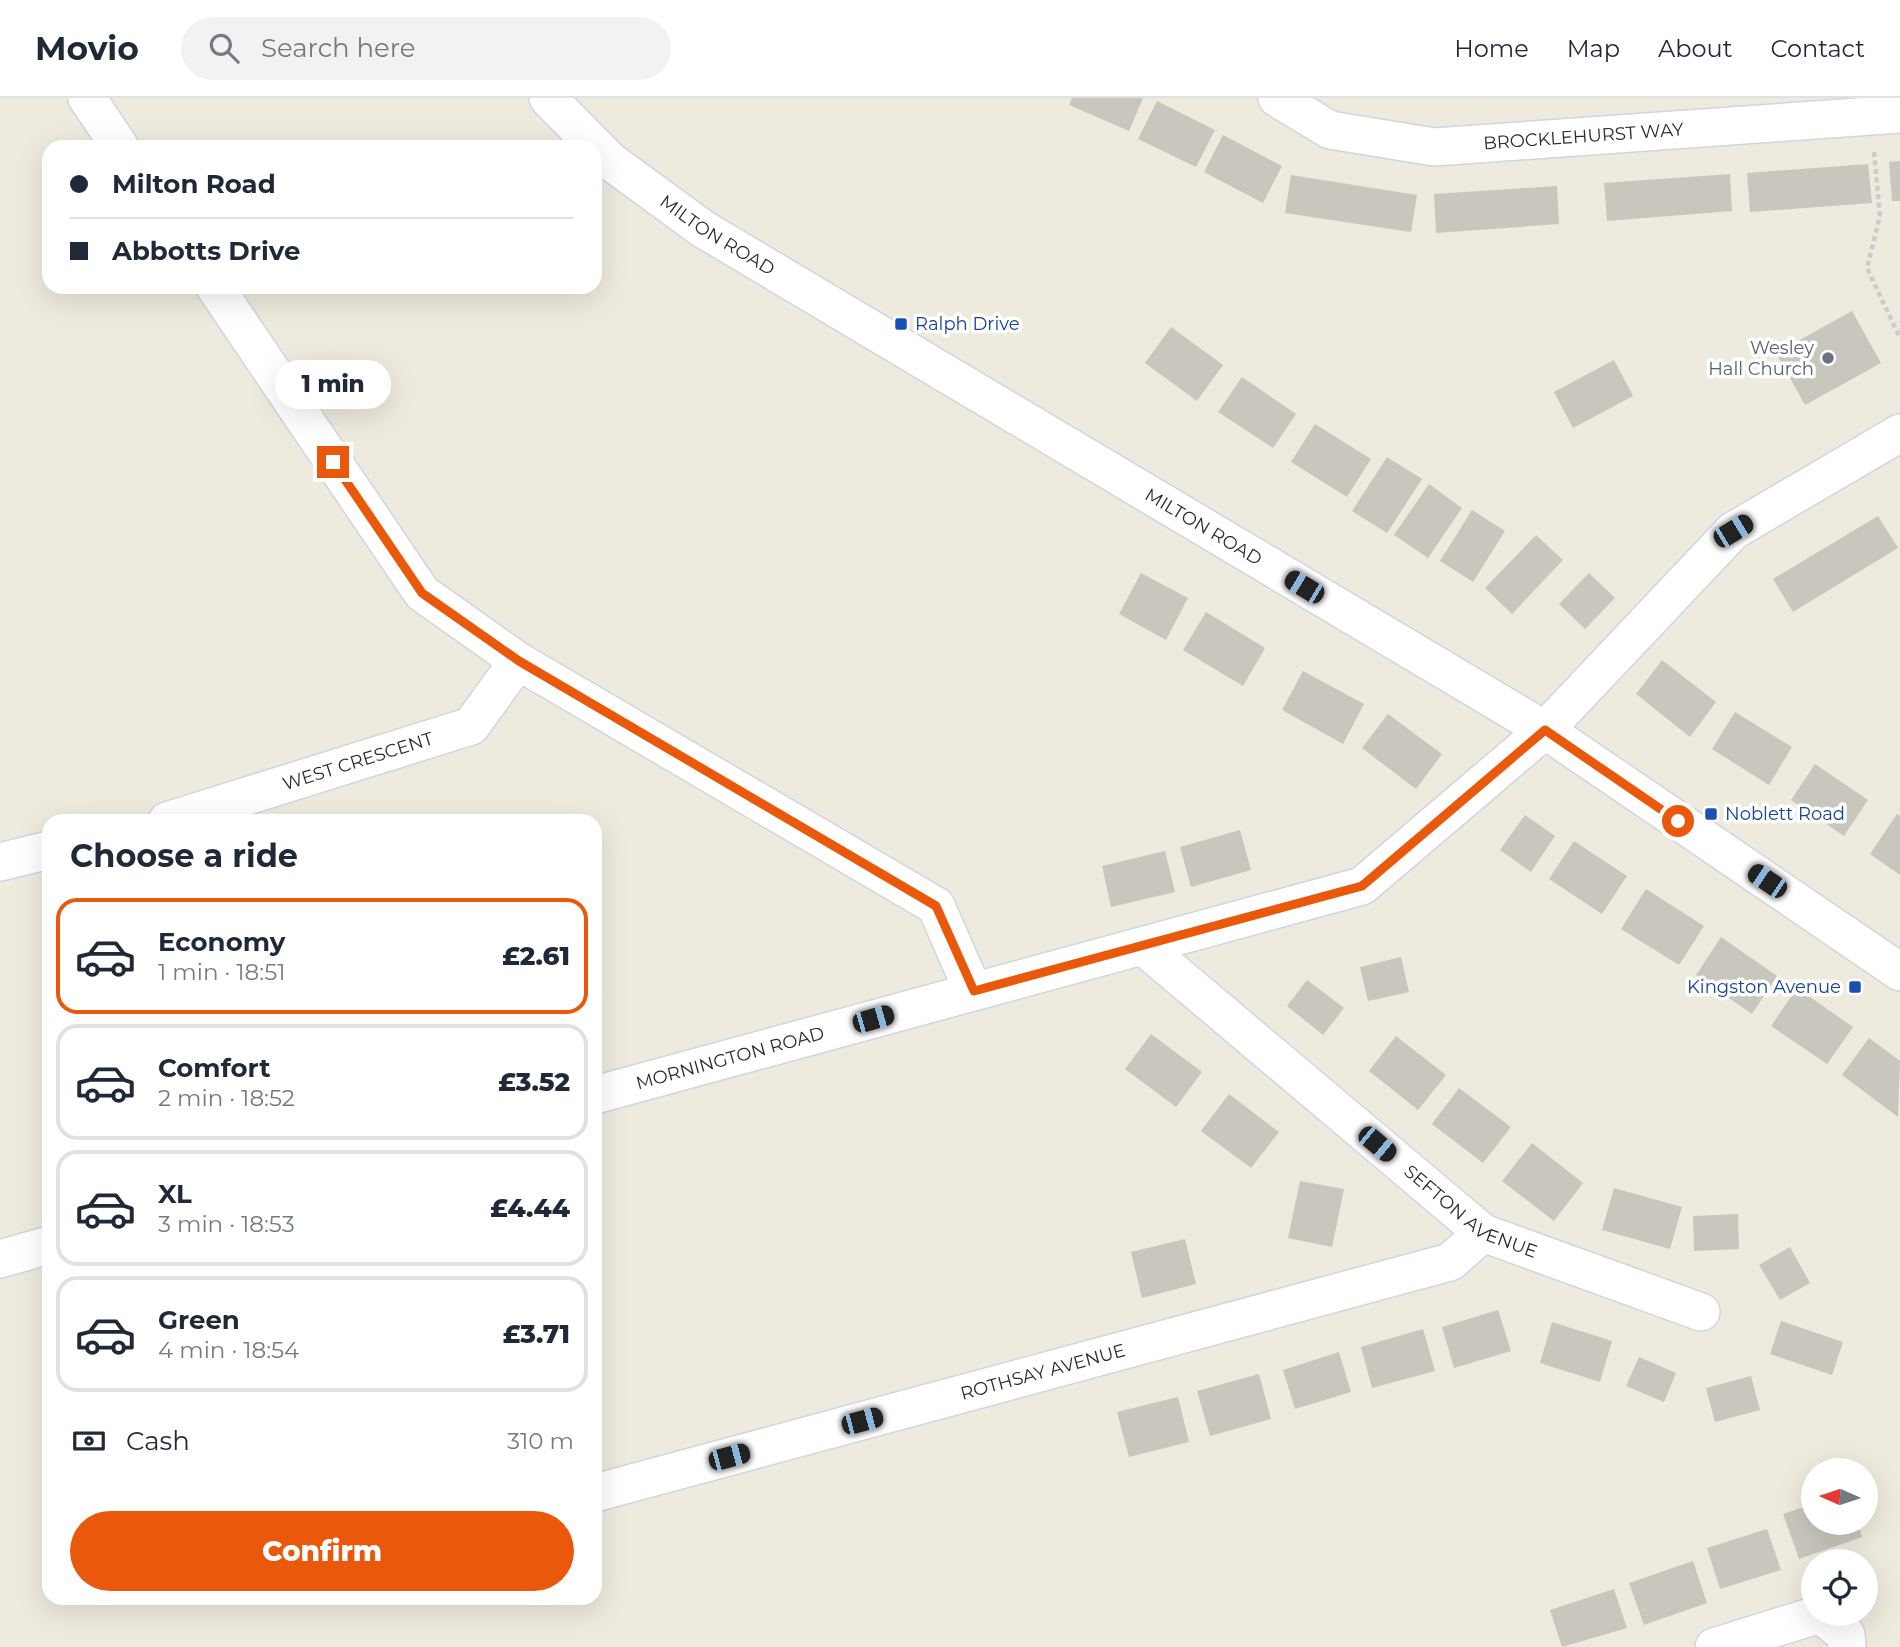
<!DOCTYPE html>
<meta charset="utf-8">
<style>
:root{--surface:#fff;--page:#f2f2f3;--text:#1f2937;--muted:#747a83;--line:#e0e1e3;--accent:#ea580c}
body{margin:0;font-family:Montserrat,sans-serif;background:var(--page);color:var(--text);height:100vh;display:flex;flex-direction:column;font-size:26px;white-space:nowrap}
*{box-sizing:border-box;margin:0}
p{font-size:23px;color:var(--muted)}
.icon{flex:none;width:38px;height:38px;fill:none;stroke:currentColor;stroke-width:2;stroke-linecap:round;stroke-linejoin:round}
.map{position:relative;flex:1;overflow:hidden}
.panel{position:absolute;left:42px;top:716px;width:560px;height:791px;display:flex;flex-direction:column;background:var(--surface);border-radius:21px;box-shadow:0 7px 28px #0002}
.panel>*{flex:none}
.guide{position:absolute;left:42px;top:42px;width:560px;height:154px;border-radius:21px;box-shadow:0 7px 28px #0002;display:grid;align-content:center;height:154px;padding:0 28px;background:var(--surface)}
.needle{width:46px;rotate:273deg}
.buttons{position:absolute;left:1801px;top:1360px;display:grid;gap:14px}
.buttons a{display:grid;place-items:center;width:77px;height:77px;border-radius:50%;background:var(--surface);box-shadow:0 7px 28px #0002;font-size:35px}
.end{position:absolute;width:32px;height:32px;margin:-16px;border:9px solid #ea580c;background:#fff;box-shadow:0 0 0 4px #fff}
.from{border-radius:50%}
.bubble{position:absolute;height:49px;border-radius:24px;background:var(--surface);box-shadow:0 7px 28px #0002;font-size:23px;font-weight:800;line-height:49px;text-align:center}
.car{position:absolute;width:21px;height:42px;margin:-21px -10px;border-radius:9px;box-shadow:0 0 5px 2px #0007;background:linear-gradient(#222 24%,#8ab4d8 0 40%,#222 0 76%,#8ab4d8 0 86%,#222 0)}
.guide b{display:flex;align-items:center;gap:24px;height:66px;font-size:26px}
.guide b+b{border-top:2px solid var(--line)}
.guide i{width:18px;height:18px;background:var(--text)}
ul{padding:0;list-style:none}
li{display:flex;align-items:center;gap:21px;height:116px;margin:0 14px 10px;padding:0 14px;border:4px solid var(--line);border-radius:21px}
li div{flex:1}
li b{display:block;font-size:26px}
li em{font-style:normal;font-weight:800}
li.current{border-color:var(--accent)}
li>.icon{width:63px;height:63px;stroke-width:1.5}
h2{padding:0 28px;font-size:32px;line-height:84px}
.pay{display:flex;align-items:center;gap:18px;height:77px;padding:0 28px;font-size:26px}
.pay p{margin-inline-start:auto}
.cta{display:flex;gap:14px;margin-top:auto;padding:14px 28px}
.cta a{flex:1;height:80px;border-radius:42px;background:var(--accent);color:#fff;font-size:28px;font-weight:800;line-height:80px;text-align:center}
header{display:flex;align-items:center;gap:42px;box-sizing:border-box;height:98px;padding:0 35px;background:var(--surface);border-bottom:2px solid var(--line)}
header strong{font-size:33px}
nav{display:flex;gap:38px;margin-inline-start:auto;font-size:24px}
.search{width:490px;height:63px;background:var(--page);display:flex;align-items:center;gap:18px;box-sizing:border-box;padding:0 24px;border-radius:38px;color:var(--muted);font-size:26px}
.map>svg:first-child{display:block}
.building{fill:#c9c6bd}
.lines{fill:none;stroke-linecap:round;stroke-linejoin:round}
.minor-casing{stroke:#d3d3e4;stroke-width:40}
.path{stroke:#ccc;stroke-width:4.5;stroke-dasharray:5 3.5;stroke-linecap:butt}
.minor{stroke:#fff;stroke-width:37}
.route{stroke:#ea580c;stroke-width:9}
.transit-dot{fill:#1a4fb4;stroke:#fff;stroke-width:2.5}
.worship-dot{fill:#6b7280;stroke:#fff;stroke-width:2.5}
.labels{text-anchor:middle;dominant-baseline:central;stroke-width:7;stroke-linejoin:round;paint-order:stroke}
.street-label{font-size:18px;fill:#2b2b2b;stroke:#fff}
.transit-label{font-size:18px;fill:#164399;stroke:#fff;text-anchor:start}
.worship-label{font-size:18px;fill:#5b616d;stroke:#fff;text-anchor:end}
</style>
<header>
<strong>Movio</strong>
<div class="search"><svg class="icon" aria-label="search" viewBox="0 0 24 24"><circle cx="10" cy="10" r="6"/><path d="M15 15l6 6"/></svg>Search here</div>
<nav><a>Home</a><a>Map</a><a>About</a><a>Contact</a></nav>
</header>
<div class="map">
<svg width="1900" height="1549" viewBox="0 0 1900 1549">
<rect width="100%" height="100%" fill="#eeeadd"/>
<g class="building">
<path d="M1072,0H1143L1129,33L1069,7Z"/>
<path d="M1157,3L1215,32L1196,69L1138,41Z"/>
<path d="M1223,37L1282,68L1263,105L1204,74Z"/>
<path d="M1900,63V103H1892L1889,64Z"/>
<path d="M1868,66L1872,105L1750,114L1747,75Z"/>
<path d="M1730,76L1732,113L1607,123L1604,85Z"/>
<path d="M1291,77L1417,97L1411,134L1285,115Z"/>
<path d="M1557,88L1559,126L1436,135L1434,96Z"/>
<path d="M1852,213L1881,265L1805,307L1776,255Z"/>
<path d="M1171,229L1223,267L1197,303L1145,265Z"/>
<path d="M1614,262L1633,298L1573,330L1554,294Z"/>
<path d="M1242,279L1296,316L1273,350L1218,314Z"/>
<path d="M1315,326L1371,361L1347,399L1291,364Z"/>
<path d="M1387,359L1422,381L1387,435L1352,413Z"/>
<path d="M1429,386L1462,410L1428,460L1394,437Z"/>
<path d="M1472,412L1505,433L1473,484L1440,463Z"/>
<path d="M1878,418L1898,450L1793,514L1773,481Z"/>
<path d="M1536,437L1563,462L1512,516L1485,490Z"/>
<path d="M1141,475L1188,500L1166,542L1119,516Z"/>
<path d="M1589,475L1615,500L1585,531L1559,506Z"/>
<path d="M1206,514L1265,550L1243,588L1183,552Z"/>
<path d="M1662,562L1716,604L1690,639L1636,596Z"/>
<path d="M1303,573L1364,606L1343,646L1282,612Z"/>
<path d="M1735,614L1792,649L1769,687L1712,651Z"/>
<path d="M1388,616L1442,656L1416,691L1362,650Z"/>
<path d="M1815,666L1868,702L1844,738L1791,702Z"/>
<path d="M1897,716L1900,718V777L1870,756Z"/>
<path d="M1525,717L1555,738L1531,774L1500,752Z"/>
<path d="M1240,732L1251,772L1191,789L1180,749Z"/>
<path d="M1574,743L1627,778L1602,816L1549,781Z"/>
<path d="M1165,753L1175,794L1111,809L1102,768Z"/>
<path d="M1646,791L1704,828L1679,867L1621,831Z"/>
<path d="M1721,839L1777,878L1752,916L1696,877Z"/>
<path d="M1401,859L1409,894L1368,903L1360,869Z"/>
<path d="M1307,882L1344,910L1323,937L1287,908Z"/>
<path d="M1797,890L1853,929L1827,966L1771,928Z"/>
<path d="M1151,936L1202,974L1176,1009L1125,971Z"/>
<path d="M1396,938L1446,977L1418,1012L1369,973Z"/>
<path d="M1869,940L1900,963L1898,1019L1842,977Z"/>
<path d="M1459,990L1511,1029L1483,1065L1432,1026Z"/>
<path d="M1229,996L1279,1034L1251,1070L1201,1033Z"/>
<path d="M1532,1045L1583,1085L1554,1123L1502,1083Z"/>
<path d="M1300,1083L1344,1091L1332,1149L1288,1140Z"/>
<path d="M1614,1090L1682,1109L1670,1151L1602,1132Z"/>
<path d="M1738,1116L1739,1151L1694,1153L1693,1118Z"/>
<path d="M1185,1141L1196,1186L1142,1200L1131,1154Z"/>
<path d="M1790,1149L1810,1185L1780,1202L1759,1167Z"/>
<path d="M1498,1212L1511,1253L1454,1270L1442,1229Z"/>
<path d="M1781,1223L1843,1244L1832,1277L1770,1256Z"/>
<path d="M1552,1224L1612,1243L1600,1284L1540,1265Z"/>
<path d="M1423,1231L1435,1273L1372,1290L1361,1249Z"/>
<path d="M1339,1254L1351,1294L1295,1311L1283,1272Z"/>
<path d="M1639,1259L1676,1275L1664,1304L1626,1288Z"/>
<path d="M1259,1276L1271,1321L1210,1338L1197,1293Z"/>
<path d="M1751,1278L1760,1312L1715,1324L1706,1290Z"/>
<path d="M1178,1299L1189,1344L1129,1359L1117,1314Z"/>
<path d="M1813,1406V1424H1857L1862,1439L1799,1461L1783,1416Z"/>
<path d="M1767,1431L1781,1472L1720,1491L1707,1450Z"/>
<path d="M1693,1463L1707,1505L1644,1527L1629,1485Z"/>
<path d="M1614,1491L1627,1530L1562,1549L1550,1512Z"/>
</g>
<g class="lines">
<defs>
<g id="minor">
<path d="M87,0L120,49"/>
<path id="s1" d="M548,0L610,63L703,131L1545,632L1900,874"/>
<path id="s2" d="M1277,0L1330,32L1434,49L1900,16"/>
<path d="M215,189L422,495L518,563L936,808L973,893"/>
<path id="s3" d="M167,723L471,628L518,563"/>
<path d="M0,764L49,752"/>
<path id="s4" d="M1144,849L1483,1135L1701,1214"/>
<path id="s5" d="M595,997L1362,788L1545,632L1733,433L1900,335"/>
<path d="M0,1161L49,1147"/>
<path id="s6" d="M595,1395L1450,1164L1483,1135"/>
<path d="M1714,1549L1820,1516L1846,1537L1847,1549"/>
</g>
</defs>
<use href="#minor" class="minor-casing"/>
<path class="path" d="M1874,54L1880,118L1867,170L1900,240"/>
<use href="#minor" class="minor"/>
</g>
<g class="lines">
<path class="route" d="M333,364L422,495L519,563L936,808L974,893L1362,788L1545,632L1678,723"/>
</g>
<g class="transit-dot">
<rect x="894" y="219" width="14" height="14" rx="3.5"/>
<rect x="1704" y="709" width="14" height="14" rx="3.5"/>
<rect x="1848" y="882" width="14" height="14" rx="3.5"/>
</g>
<circle class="worship-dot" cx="1828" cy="260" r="7"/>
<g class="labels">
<g class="street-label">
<text stroke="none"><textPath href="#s2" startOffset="317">BROCKLEHURST WAY</textPath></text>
<text stroke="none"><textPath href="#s1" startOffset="219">MILTON ROAD</textPath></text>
<text stroke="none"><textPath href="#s1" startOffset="786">MILTON ROAD</textPath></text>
<text stroke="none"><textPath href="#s3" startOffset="200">WEST CRESCENT</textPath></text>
<text stroke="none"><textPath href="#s5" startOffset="140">MORNINGTON ROAD</textPath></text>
<text stroke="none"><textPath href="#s4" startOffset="422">SEFTON AVENUE</textPath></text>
<text stroke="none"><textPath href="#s6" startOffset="464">ROTHSAY AVENUE</textPath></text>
</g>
<g class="transit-label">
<text x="915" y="226">Ralph Drive</text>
<text x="1725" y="716">Noblett Road</text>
<text x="1841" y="889" text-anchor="end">Kingston Avenue</text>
</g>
<g class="worship-label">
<text x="1814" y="250">Wesley<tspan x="1814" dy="21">Hall Church</tspan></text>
</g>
</g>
</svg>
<div class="buttons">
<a><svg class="needle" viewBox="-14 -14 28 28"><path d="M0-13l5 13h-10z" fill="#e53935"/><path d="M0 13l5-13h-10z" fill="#747a83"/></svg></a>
<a><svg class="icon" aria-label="locate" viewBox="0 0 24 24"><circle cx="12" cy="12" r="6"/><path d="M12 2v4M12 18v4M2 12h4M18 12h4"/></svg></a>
</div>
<i class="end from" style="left:1678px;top:723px"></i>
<i class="end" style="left:333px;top:364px"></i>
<div class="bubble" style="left:275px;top:262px;width:116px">1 min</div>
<i class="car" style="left:1733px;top:433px;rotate:59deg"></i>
<i class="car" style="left:1304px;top:489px;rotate:301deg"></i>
<i class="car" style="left:1767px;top:783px;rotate:304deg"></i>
<i class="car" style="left:873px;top:921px;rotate:74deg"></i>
<i class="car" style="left:1377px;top:1046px;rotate:130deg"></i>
<i class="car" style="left:862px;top:1323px;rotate:75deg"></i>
<i class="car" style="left:729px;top:1359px;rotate:75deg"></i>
<div class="guide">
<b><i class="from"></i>Milton Road</b>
<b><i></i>Abbotts Drive</b>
</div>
<section class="panel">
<h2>Choose a ride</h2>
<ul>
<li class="current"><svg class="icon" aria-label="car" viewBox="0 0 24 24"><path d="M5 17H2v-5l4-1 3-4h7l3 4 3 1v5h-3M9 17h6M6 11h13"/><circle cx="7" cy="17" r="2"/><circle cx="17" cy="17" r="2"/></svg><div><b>Economy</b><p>1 min · 18:51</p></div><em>£2.61</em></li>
<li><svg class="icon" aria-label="car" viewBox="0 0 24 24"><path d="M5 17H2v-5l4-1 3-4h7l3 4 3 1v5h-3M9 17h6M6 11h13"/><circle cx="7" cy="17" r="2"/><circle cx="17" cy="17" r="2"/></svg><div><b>Comfort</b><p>2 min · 18:52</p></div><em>£3.52</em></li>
<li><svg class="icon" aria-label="car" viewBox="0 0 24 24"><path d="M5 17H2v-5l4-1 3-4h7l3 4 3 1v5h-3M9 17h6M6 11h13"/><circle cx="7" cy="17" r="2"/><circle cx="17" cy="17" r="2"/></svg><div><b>XL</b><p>3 min · 18:53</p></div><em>£4.44</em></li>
<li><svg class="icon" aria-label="car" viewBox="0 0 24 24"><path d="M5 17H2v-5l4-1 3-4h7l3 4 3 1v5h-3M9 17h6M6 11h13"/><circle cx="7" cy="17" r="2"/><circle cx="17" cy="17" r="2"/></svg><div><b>Green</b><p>4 min · 18:54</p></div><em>£3.71</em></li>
</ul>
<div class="pay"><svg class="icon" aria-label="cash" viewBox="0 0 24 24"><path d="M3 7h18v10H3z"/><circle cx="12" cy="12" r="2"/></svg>Cash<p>310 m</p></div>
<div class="cta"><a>Confirm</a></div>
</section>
</div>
